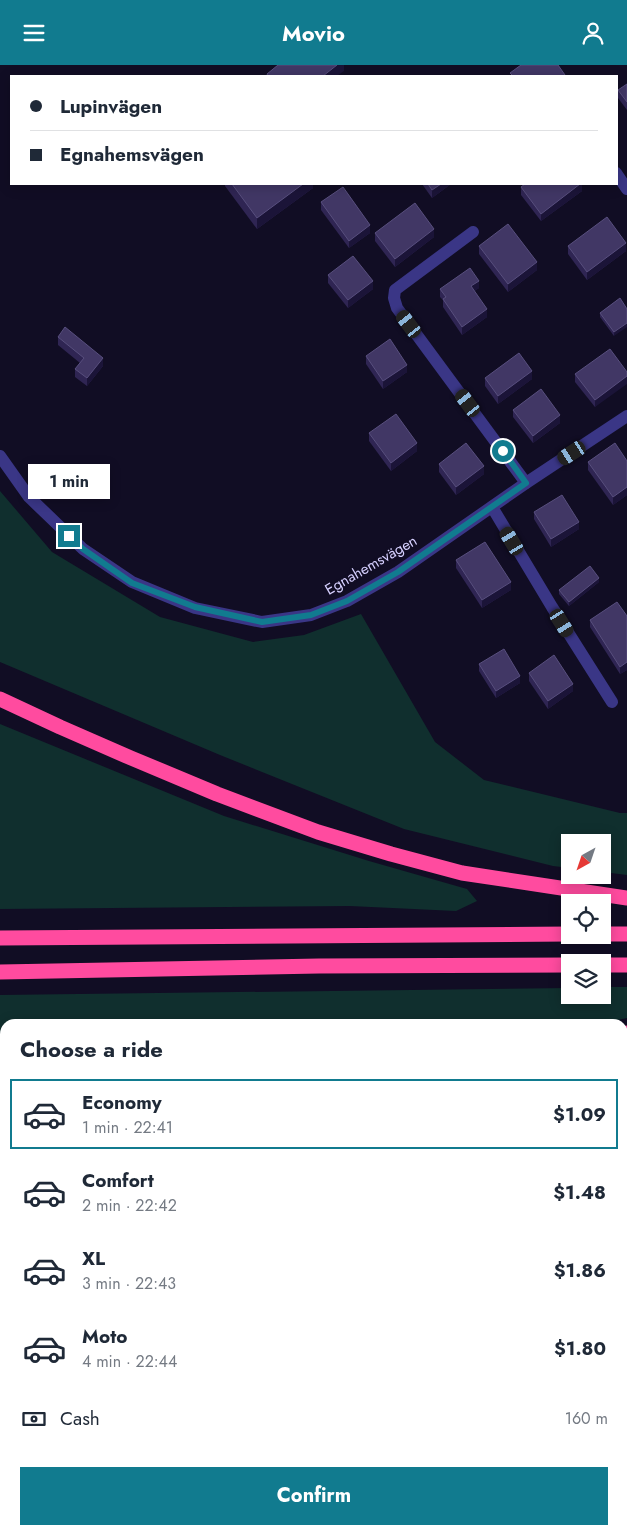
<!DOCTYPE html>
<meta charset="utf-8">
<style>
:root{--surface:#fff;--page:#f6f6f7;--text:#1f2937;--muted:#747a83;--line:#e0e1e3;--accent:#117b8f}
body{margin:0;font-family:Jost,sans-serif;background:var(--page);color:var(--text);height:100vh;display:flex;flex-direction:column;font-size:19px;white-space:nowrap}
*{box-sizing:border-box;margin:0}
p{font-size:16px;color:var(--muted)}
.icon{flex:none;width:28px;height:28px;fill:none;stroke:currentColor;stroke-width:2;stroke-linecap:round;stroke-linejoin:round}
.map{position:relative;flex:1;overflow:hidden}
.sheet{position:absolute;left:0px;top:954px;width:628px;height:516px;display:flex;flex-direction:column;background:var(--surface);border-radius:15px 15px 0 0;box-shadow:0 2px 12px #0003}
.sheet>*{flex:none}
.hud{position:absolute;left:10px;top:10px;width:608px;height:110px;border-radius:0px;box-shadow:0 2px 12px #0003;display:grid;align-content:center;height:110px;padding:0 20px;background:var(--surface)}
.needle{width:32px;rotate:220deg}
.fabs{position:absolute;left:561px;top:769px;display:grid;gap:10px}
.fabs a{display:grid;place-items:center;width:50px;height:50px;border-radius:0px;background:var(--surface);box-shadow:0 2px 12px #0003;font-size:25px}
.end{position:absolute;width:22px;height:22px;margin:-11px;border:6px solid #117b8f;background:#fff;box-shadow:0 0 0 2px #fff}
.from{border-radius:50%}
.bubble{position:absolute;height:35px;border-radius:0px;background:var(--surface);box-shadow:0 2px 12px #0003;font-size:16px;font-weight:700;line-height:35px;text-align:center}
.car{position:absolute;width:15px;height:30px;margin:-15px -8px;border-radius:6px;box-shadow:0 0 4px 1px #0007;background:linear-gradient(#222 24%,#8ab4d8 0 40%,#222 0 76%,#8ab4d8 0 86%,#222 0)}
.hud b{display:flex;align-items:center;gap:18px;height:48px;font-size:19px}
.hud b+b{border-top:1px solid var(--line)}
.hud i{width:12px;height:12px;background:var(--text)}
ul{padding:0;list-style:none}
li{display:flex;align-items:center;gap:15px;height:70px;margin:0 10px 8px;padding:0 10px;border:2px solid transparent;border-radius:0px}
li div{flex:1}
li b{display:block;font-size:19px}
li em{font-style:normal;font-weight:700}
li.selected{border-color:var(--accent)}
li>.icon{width:45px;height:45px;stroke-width:1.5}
h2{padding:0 20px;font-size:22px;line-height:60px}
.pay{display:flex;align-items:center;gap:12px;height:55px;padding:0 20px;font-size:19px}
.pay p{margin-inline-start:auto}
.button{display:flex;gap:10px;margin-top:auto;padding:10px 20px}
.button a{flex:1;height:58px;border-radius:0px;background:var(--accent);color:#fff;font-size:20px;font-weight:700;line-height:58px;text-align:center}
header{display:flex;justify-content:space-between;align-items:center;height:65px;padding:0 20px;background:var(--accent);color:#fff;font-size:22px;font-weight:700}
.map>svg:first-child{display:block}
.green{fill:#102f2e}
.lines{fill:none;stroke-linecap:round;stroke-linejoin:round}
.minor{stroke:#3a3686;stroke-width:12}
.highway{stroke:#ff4b9f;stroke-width:15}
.wall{fill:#2f2553}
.shaded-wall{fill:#1b1438}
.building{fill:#413765;stroke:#584f7e}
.route{stroke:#117b8f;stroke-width:6}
.labels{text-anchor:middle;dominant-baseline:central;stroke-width:4.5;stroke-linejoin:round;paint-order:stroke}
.street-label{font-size:15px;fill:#d6d0ff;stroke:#110d24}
</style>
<header><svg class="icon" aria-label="menu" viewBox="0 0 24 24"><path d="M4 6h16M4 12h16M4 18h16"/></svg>Movio<svg class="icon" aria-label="person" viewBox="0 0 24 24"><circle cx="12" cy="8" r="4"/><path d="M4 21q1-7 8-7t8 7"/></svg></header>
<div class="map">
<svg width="627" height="1469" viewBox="0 0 627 1469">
<rect width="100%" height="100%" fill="#110d24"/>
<g class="green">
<path d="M0,426L52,487L160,552L253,577L304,570L361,549L435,677L484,715L620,748H627V810L603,807L602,778H570V803L553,801L404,764L220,690L0,597Z"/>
<path d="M0,659L224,751L369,796L467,824L477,836L456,846L350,841L0,844Z"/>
<path d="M603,922H627V953L599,959H5V1156L0,1158V930L570,923V930H602Z"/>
</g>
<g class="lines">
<g class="minor">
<path d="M616,108L627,124"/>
<path d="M473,167L395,225L394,233L397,243L526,418"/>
<path d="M0,391L29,432L83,484L132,517L195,543L262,557L311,550L347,536L398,507L526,418L627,351"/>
<path d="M492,442L552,542L612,637"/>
<path d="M622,1370L627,1367"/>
<path d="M506,1469L509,1465"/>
</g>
<g class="highway">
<path d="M0,634L60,662L131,693L217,729L318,767L391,789L462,808L627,833"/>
<path d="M602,869H627"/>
<path d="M0,873L570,869"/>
<path d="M602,900H627"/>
<path d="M0,907L319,901L570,900"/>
<path d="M622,969L627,968"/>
<path d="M0,1179L5,1177"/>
</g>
</g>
<g class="wall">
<path d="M627,19V45L618,33V25Z"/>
<path d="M225,119H313V123L257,164L225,121Z"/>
<path d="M422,119H451L432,133Z"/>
<path d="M582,119V126L541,156L521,130V122Z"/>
<path d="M321,137L370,168L349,183L321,145Z"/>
<path d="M375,168L434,172L395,202L375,176Z"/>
<path d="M479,181L537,205L508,227L479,189Z"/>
<path d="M568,181L626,186L587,215L568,189Z"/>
<path d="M328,210L373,224L348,243L328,218Z"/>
<path d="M479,223L474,226L487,252L462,270L443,242V235L440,232V224Z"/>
<path d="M620,233L614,271L600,252V248Z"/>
<path d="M58,272L103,301L87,321L75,312V304L80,298L58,280Z"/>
<path d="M366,291L407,307L383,324L366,299Z"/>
<path d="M627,307L595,342L575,317V309Z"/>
<path d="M485,313L532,314L498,339L485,321Z"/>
<path d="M513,345L560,358L533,378L513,352Z"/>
<path d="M369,368L417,386L391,406L369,376Z"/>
<path d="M627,396V430L613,440L588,405V397Z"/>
<path d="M439,399L484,409L456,430L439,407Z"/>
<path d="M534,447L579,464L551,482L534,454Z"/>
<path d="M456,495L511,525L482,543L456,503Z"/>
<path d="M599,517L569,541L559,529V525Z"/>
<path d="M627,551V605L620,609L590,562V555Z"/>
<path d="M479,599L520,618L496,633L479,606Z"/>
<path d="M529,608L573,626L548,644L529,616Z"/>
</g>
<g class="shaded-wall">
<path d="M337,0H344V6L337,11H323Z"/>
<path d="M303,119H313V123L257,164V153Z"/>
<path d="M441,119H451L432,133V125Z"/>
<path d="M580,119H582V126L541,156V149Z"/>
<path d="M370,160V168L349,183V176Z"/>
<path d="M434,164V172L395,202V194Z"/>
<path d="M626,178V186L587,215V207Z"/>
<path d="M537,197V205L508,227V219Z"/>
<path d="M373,216V224L348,243V235Z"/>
<path d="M479,216V223L471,229V221Z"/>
<path d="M487,244V252L462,270V262Z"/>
<path d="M627,258V262L614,271V267Z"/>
<path d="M103,293V301L87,321V313Z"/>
<path d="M407,300V307L383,324V316Z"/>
<path d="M532,306V314L498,339V331Z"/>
<path d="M627,311V319L595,342V335Z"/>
<path d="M560,350V358L533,378V371Z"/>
<path d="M417,378V386L391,406V398Z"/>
<path d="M484,401V409L456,430V422Z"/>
<path d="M627,422V430L613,440V432Z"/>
<path d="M579,457V464L551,482V474Z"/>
<path d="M599,513V517L569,541V537Z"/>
<path d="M511,517V525L482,543V535Z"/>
<path d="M627,597V605L620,609V602Z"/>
<path d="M520,611V618L496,633V626Z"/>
<path d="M573,619V626L548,644V636Z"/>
</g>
<g class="building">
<path d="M278,0H337L323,11H268L267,9Z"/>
<path d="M521,0H558L565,10L563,11H513L510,8Z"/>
<path d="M627,19V37L618,25Z"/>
<path d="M232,119H303L257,153Z"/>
<path d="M428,119H441L432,125Z"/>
<path d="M525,119H580L541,149L521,122Z"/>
<path d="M343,122L370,160L349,176L321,137Z"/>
<path d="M415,138L434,164L395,194L375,168Z"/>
<path d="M607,152L626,178L587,207L568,181Z"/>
<path d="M508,159L537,197L508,219L479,181Z"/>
<path d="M353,191L373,216L348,235L328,210Z"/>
<path d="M470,203L479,216L471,221L487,244L462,262L443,234L446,232L440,224Z"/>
<path d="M620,233L627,244V258L614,267L600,248Z"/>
<path d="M65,262L103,293L87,313L75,304L84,293L58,272Z"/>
<path d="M390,274L407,300L383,316L366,291Z"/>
<path d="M610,284L627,307V311L595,335L575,309Z"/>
<path d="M519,288L532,306L498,331L485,313Z"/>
<path d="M541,324L560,350L533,371L513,345Z"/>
<path d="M396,349L417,378L391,398L369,368Z"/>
<path d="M466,378L484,401L456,422L439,399Z"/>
<path d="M615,378L627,396V422L613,432L588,397Z"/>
<path d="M562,430L579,457L551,474L534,447Z"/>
<path d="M485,477L511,517L482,535L456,495Z"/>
<path d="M590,501L599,513L569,537L559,525Z"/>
<path d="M617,537L627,551V597L620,602L590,555Z"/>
<path d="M504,584L520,611L496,626L479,599Z"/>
<path d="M554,590L573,619L548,636L529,608Z"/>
</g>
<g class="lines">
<path class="route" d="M69,471L83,484L132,518L195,542L262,557L311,550L347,536L398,507L526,418L503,386"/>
</g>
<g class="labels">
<g class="street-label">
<text transform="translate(371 500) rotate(-30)">Egnahemsvägen</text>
</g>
</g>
</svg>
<div class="fabs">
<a><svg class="needle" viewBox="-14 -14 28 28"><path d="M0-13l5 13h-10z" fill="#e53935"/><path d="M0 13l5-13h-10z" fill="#747a83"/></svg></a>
<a><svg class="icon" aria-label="locate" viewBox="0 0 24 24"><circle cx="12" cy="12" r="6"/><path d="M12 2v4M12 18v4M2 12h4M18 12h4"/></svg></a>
<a><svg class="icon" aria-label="layers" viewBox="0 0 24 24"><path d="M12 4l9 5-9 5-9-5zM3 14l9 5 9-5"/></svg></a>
</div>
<i class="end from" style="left:503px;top:386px"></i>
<i class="end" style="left:69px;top:471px"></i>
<div class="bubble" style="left:28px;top:399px;width:82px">1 min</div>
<i class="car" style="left:409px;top:259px;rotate:323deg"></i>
<i class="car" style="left:468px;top:338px;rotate:323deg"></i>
<i class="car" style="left:572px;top:388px;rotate:237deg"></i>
<i class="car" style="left:512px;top:476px;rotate:329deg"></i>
<i class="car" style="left:562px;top:558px;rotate:148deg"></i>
<div class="hud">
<b><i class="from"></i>Lupinvägen</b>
<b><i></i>Egnahemsvägen</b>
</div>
<section class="sheet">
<h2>Choose a ride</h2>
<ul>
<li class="selected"><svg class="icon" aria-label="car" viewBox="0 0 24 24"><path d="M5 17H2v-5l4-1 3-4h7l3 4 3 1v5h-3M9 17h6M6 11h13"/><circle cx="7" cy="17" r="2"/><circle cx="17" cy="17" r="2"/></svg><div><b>Economy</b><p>1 min · 22:41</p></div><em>$1.09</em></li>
<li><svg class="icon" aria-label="car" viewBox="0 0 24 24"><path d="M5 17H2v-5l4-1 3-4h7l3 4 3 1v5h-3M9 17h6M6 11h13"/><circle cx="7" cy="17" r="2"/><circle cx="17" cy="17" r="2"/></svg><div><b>Comfort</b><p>2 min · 22:42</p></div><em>$1.48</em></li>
<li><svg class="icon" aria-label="car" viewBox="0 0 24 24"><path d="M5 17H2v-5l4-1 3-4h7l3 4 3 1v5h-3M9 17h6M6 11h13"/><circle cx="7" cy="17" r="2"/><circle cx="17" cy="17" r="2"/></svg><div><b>XL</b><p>3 min · 22:43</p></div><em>$1.86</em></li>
<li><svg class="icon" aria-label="car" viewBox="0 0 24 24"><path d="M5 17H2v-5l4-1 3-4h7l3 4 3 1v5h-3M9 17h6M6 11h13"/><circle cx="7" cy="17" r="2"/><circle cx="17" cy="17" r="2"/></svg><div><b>Moto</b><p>4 min · 22:44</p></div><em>$1.80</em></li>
</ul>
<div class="pay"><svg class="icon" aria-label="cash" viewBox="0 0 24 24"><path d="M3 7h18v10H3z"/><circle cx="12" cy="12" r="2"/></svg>Cash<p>160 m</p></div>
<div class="button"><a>Confirm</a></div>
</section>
</div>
